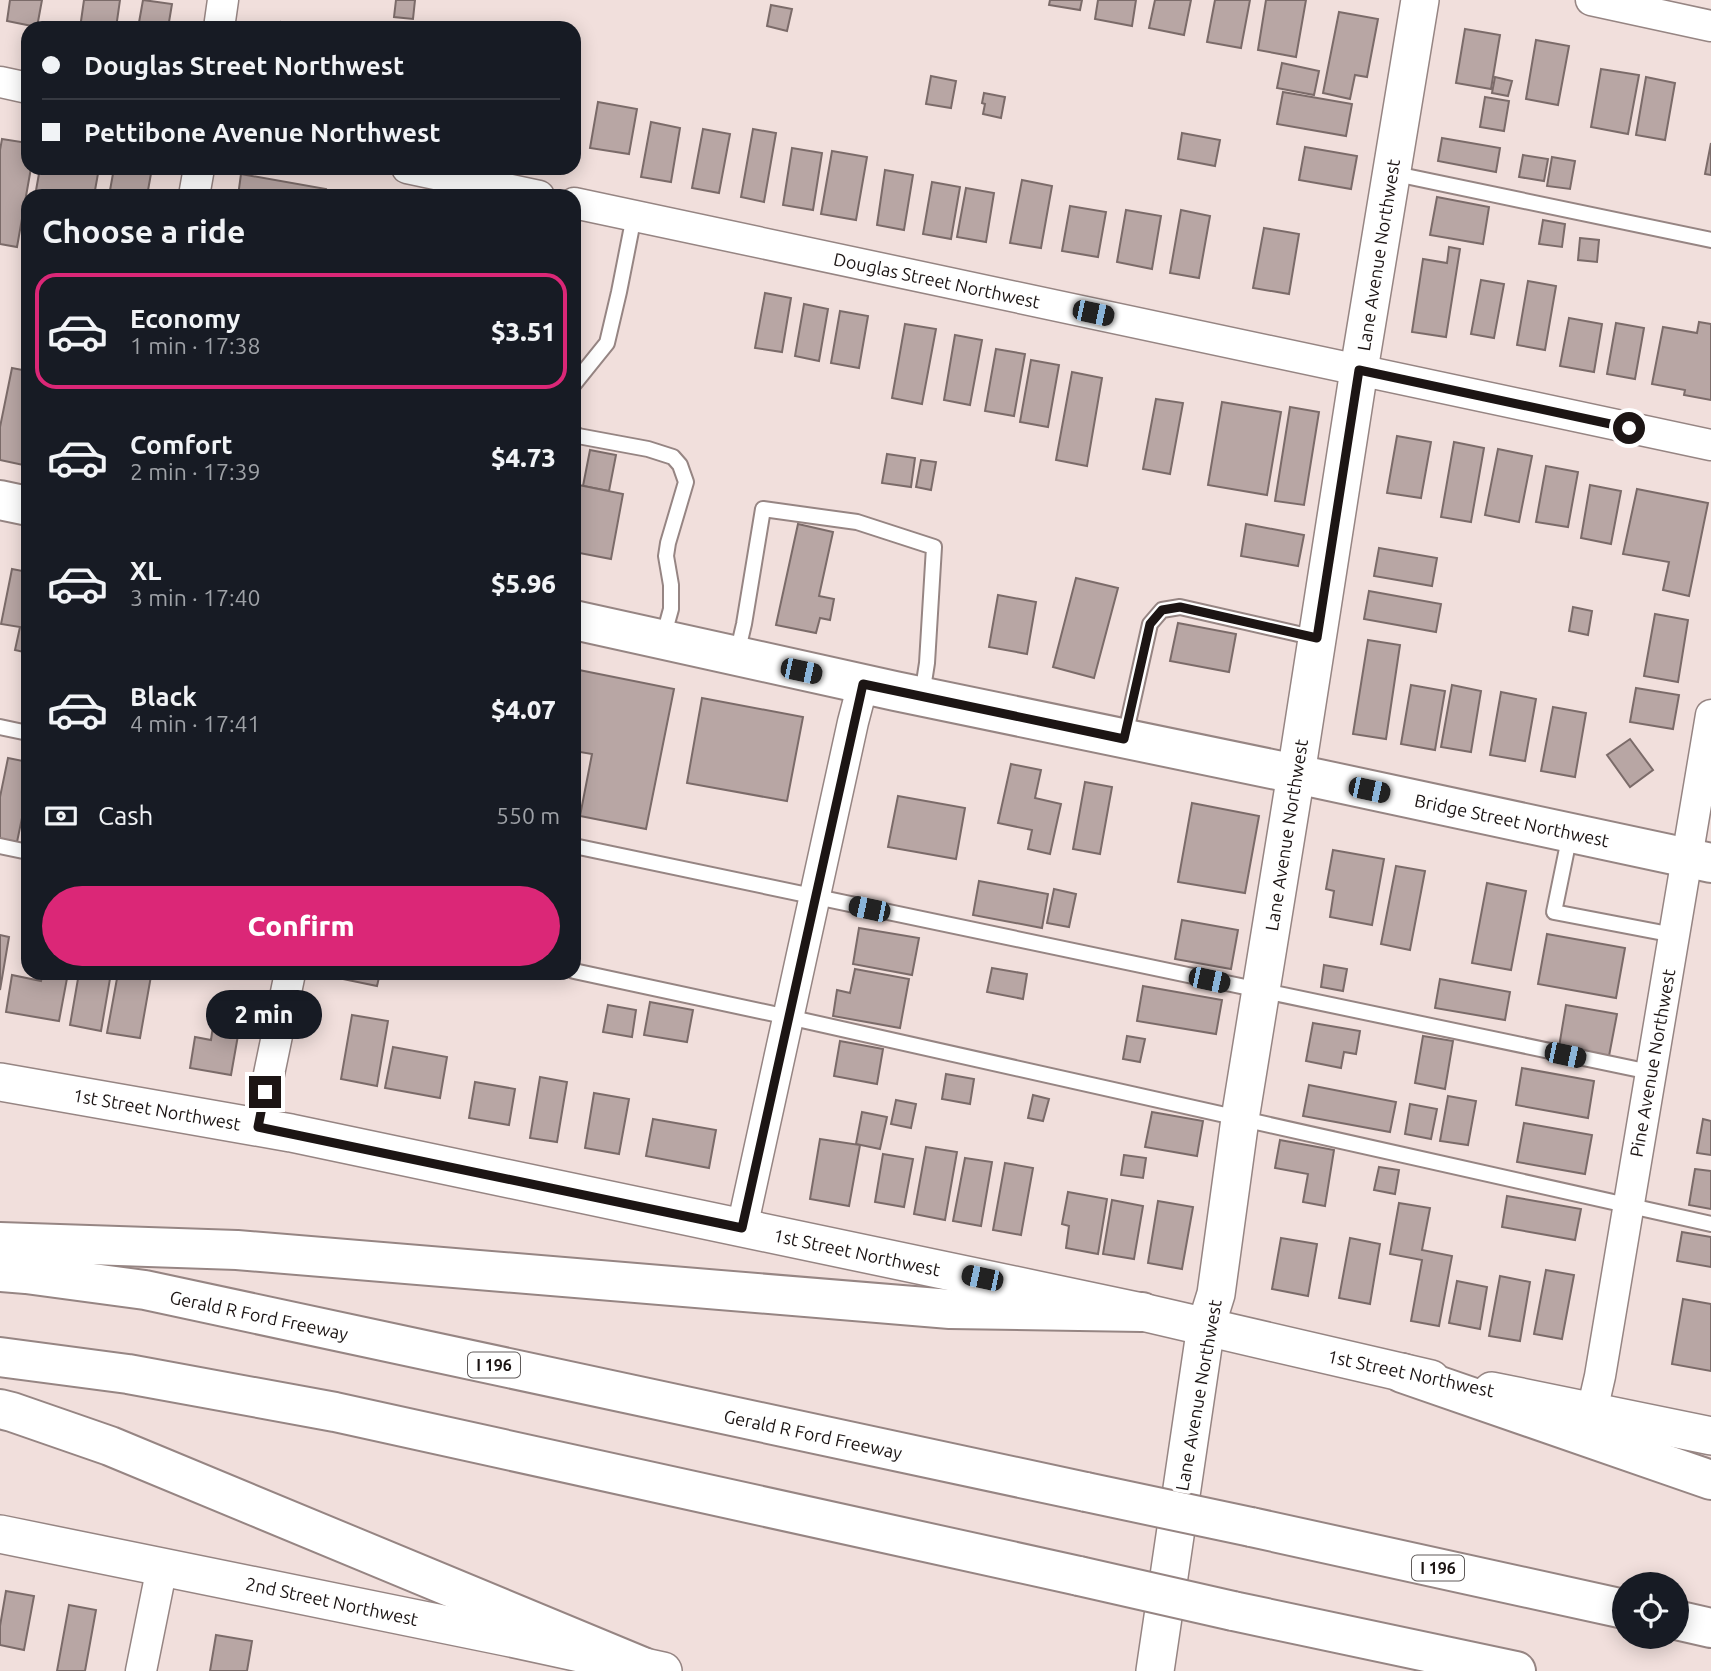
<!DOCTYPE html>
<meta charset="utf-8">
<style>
:root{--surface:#171b24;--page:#20242c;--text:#f1f3f6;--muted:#9ea1a6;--line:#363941;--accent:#db2777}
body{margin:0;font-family:Ubuntu,sans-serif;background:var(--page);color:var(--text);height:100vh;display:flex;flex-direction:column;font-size:26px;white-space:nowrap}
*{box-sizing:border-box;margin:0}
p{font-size:23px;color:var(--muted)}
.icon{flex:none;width:38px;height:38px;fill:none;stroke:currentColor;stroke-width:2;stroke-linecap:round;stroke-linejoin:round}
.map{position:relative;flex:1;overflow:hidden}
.sheet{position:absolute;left:21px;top:189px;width:560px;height:791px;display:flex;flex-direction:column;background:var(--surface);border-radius:21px;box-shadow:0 4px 18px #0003}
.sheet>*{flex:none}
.banner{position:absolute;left:21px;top:21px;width:560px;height:154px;border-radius:21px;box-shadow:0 4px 18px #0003;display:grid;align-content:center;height:154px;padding:0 21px;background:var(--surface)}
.buttons{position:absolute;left:1612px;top:1572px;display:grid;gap:14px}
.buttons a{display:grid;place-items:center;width:77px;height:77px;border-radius:50%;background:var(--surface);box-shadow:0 4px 18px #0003;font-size:35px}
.end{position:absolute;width:32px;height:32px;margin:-16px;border:9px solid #1c1514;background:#fff;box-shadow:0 0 0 4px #fff}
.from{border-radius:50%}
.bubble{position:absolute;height:49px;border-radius:24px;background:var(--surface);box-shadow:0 4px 18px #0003;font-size:23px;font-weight:800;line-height:49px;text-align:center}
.car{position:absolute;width:21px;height:42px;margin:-21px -10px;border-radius:9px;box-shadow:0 0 5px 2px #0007;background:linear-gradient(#222 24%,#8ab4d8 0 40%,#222 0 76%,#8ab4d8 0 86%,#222 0)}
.banner b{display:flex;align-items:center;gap:24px;height:66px;font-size:26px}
.banner b+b{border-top:2px solid var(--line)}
.banner i{width:18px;height:18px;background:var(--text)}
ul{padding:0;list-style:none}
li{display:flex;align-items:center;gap:21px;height:116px;margin:0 14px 10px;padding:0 7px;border:4px solid transparent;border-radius:21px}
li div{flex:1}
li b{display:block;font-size:26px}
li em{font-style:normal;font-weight:800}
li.current{border-color:var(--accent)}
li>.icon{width:63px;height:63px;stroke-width:1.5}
h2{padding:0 21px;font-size:32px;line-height:84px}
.pay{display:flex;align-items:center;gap:18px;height:77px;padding:0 21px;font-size:26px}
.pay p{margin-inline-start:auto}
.cta{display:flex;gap:14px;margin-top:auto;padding:14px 21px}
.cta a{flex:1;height:80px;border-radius:42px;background:var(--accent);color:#fff;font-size:28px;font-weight:800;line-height:80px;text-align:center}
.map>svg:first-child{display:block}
.building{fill:#b8a6a4;stroke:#7b6b69;stroke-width:2}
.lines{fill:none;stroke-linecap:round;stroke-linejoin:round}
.service-casing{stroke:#968583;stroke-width:18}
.minor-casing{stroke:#968583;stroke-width:33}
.tertiary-casing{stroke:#968583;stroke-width:40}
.secondary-casing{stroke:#968583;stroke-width:42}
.motorway-casing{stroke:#968583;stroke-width:42}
.service{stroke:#fff;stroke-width:14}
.minor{stroke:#fff;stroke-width:30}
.tertiary{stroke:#fff;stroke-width:37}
.secondary{stroke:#fff;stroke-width:38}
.motorway{stroke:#fff;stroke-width:38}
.motorway-bridge-casing{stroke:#968583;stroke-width:42;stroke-linecap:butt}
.motorway-bridge{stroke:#fff;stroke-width:38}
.route{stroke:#1c1514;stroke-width:9}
.labels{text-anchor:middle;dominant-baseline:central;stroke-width:7;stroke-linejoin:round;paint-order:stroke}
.shield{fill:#fff;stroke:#605b5a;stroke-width:2}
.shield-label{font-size:16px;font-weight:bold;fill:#1c1514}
.street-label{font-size:18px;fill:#1c1514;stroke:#fff}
</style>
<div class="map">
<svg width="1711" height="1671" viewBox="0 0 1711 1671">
<rect width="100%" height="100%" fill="#f1dfdc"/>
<g class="building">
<path d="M10,0H42L37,27L7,21Z"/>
<path d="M84,0H120L116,28H80Z"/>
<path d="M143,0L172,4L168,28H138Z"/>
<path d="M396,0H415L413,19L394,17Z"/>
<path d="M1050,0H1082L1080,10L1049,5Z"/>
<path d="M1098,0H1136L1132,26L1095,19Z"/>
<path d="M1155,0H1191L1184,35L1149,28Z"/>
<path d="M1215,0H1250L1241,48L1207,42Z"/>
<path d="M1266,0H1306L1296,57L1258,50Z"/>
<path d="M771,5L792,9L787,31L767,26Z"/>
<path d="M1339,12L1378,19L1367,77L1355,75L1350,99L1323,93Z"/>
<path d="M281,22L316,28H280Z"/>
<path d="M1465,29L1500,35L1491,89L1456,83Z"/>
<path d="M1536,40L1569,46L1558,105L1526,99Z"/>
<path d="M1282,63L1319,71L1314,95L1277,88Z"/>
<path d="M1601,69L1639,75L1628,134L1591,127Z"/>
<path d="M931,76L956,81L951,108L926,104Z"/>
<path d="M1495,77L1512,81L1508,96L1492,93Z"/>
<path d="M1646,77L1675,83L1665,140L1636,135Z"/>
<path d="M1283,92L1352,104L1346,136L1277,124Z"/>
<path d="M984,93L1005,97L1001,118L983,114L985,104L982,103Z"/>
<path d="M1485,97L1509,101L1504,131L1480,127Z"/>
<path d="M598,102L637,109L629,154L590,148Z"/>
<path d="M651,122L680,128L671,182L641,177Z"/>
<path d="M703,129L730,134L719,193L692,188Z"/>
<path d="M753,129L776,133L764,202L741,197Z"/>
<path d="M1182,133L1220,140L1215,166L1178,159Z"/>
<path d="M1442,138L1500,148L1496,172L1438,161Z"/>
<path d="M2,139L28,143V168H31L17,247L0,244V150Z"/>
<path d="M1711,143V175L1705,174Z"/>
<path d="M1305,147L1357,156L1351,189L1299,180Z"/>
<path d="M792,148L822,153L813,210L783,205Z"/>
<path d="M832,151L867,157L856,220L821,214Z"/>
<path d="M1523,155L1548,159L1544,181L1519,177Z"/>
<path d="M1552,157L1575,161L1570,189L1547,186Z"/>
<path d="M40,168H99L94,196H35Z"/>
<path d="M114,168H152L147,196H109Z"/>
<path d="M885,170L913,175L904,230L877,225Z"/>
<path d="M241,174L326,189L325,196H238Z"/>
<path d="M1022,180L1052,186L1041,248L1010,243Z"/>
<path d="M932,182L960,187L951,239L923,234Z"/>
<path d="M966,188L994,193L986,242L957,237Z"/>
<path d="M1437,197L1489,207L1483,244L1430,235Z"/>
<path d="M1070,206L1106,212L1098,257L1062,251Z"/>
<path d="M1126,210L1161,216L1152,269L1117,262Z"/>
<path d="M1181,210L1210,216L1199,278L1170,273Z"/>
<path d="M1543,220L1565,224L1562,247L1539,244Z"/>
<path d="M1264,228L1299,234L1289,294L1253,288Z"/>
<path d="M1580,238L1599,240L1597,262L1578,260Z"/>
<path d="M1449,247L1460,249L1446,337L1412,332L1423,259L1447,263Z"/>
<path d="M1481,280L1504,284L1494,338L1471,334Z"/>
<path d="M1528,281L1556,286L1545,350L1517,345Z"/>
<path d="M765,293L791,298L782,352L755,348Z"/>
<path d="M804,304L828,309L819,361L795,356Z"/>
<path d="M840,311L868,316L859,368L831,363Z"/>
<path d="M1569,318L1602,324L1594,372L1560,366Z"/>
<path d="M1699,322L1711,324V400L1684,395L1685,390L1652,384L1663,327L1697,333Z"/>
<path d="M1616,323L1644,328L1635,379L1607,374Z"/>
<path d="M905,324L936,329L922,404L892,398Z"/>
<path d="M955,335L982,340L970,405L944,400Z"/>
<path d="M996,349L1025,354L1014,416L985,411Z"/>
<path d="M1031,360L1059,365L1048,427L1020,422Z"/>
<path d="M12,368L28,371V466L0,460V427Z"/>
<path d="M1072,372L1102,378L1087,466L1056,460Z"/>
<path d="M1156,399L1183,403L1170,474L1143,469Z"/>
<path d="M1222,402L1281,412L1267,495L1208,485Z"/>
<path d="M1290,407L1319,412L1304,505L1275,501Z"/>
<path d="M1397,436L1431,442L1421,498L1387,493Z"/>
<path d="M1454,442L1484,448L1471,522L1441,517Z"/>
<path d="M1498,449L1532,456L1519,522L1485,515Z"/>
<path d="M590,450L616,455L609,491L583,486Z"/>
<path d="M887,454L915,458L911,487L882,483Z"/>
<path d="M921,460L936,462L931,490L916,487Z"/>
<path d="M1546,466L1578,472L1568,527L1536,522Z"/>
<path d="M574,484L623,494L611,559L574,552Z"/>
<path d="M1590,485L1621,491L1611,544L1581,538Z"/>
<path d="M1637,489L1708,503L1689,596L1663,590L1669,562L1623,554Z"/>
<path d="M798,524L833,532L819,596L834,599L830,620L820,618L816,633L776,625Z"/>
<path d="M1246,524L1304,535L1298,566L1241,556Z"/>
<path d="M1379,548L1437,558L1432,586L1374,576Z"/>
<path d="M12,569L28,572V653L15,650L20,627L1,624Z"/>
<path d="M1076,578L1118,588L1094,678L1053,667Z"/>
<path d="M1369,591L1441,604L1436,632L1364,619Z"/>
<path d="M998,595L1036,602L1027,654L989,647Z"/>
<path d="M1573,607L1592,611L1588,635L1569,631Z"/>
<path d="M1655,614L1688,620L1678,682L1644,676Z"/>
<path d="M1178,623L1236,634L1229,672L1170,661Z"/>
<path d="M1368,640L1400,645L1386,739L1353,734Z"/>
<path d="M574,669L674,689L646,829L580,816L592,754L574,751Z"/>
<path d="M1411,685L1445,691L1435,750L1401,744Z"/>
<path d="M1452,685L1481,691L1471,752L1441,747Z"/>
<path d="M1636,688L1679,695L1673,729L1630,722Z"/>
<path d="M1501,692L1536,699L1525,761L1490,755Z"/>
<path d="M702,698L803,717L787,801L687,783Z"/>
<path d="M1553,707L1586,713L1575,777L1541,771Z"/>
<path d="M1630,739L1653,770L1630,787L1607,755Z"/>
<path d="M8,758L28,762V789L17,842L0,839V797Z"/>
<path d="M1011,764L1041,770L1035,798L1061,804L1050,854L1028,849L1032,830L998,823Z"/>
<path d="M1085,782L1112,787L1100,854L1073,849Z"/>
<path d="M898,796L965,808L956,859L888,847Z"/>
<path d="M1192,803L1259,816L1245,893L1178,882Z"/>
<path d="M1333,850L1384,859L1372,925L1330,917L1334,891L1326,889Z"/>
<path d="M1396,866L1425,871L1410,950L1381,944Z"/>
<path d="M979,881L1048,894L1042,928L973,915Z"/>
<path d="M1487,883L1526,891L1511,970L1472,963Z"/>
<path d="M1054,889L1076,894L1069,927L1047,923Z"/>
<path d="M1182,920L1238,930L1231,969L1175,959Z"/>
<path d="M859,928L919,938L912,975L853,964Z"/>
<path d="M1547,934L1625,948L1616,998L1538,984Z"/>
<path d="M0,935L9,937L0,990Z"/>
<path d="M1324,965L1347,969L1343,991L1321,987Z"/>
<path d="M992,968L1027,974L1023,999L987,992Z"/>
<path d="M855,969L909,979L900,1028L833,1016L837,990L850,993Z"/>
<path d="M43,973H68L59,1021L6,1012L12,975L41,981Z"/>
<path d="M79,973H111L101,1031L70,1025Z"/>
<path d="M118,973H136L151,976L140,1038L107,1033Z"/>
<path d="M339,973H380L377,986L338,978Z"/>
<path d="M1440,979L1510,992L1505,1020L1435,1008Z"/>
<path d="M1143,986L1222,1000L1216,1034L1137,1021Z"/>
<path d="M650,1002L693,1010L687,1042L644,1035Z"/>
<path d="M608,1005L636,1010L632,1037L603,1032Z"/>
<path d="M1566,1005L1617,1014L1609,1056L1559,1047Z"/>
<path d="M352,1015L388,1021L377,1086L341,1079Z"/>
<path d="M214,1019L240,1024L231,1075L190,1068L195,1037L211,1040Z"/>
<path d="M1313,1023L1360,1031L1356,1054L1344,1052L1341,1068L1306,1061Z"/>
<path d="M1127,1036L1145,1039L1140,1062L1123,1059Z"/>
<path d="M1423,1036L1453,1041L1445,1089L1415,1083Z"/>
<path d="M840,1041L883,1049L877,1084L834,1076Z"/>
<path d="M393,1047L447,1057L440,1098L385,1088Z"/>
<path d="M1522,1068L1594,1081L1588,1118L1516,1105Z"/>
<path d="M946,1074L974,1079L970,1104L942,1099Z"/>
<path d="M540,1077L567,1082L557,1142L530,1138Z"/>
<path d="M475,1082L515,1089L509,1125L469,1118Z"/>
<path d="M1309,1085L1396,1102L1390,1132L1303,1116Z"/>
<path d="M594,1093L629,1099L619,1154L585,1148Z"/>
<path d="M1033,1095L1049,1099L1043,1121L1028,1118Z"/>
<path d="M1448,1096L1476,1101L1468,1145L1440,1141Z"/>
<path d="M896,1100L916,1104L911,1128L891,1124Z"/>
<path d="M1410,1104L1437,1109L1431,1139L1405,1134Z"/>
<path d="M862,1112L887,1117L880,1149L856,1144Z"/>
<path d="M1152,1112L1203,1121L1197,1156L1145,1147Z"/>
<path d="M653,1119L716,1130L709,1168L646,1156Z"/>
<path d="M1703,1119L1711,1121V1155L1697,1153Z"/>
<path d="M1524,1123L1592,1135L1585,1174L1517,1162Z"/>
<path d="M820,1139L860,1145L849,1206L810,1199Z"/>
<path d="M1280,1140L1334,1150L1325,1206L1303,1202L1308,1174L1275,1168Z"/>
<path d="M926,1147L957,1152L945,1220L914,1214Z"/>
<path d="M883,1154L913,1159L904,1207L875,1202Z"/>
<path d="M1124,1155L1146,1158L1143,1178L1121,1175Z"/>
<path d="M965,1158L992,1162L981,1226L953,1221Z"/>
<path d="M1005,1163L1033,1168L1021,1235L993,1230Z"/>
<path d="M1379,1167L1399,1170L1395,1194L1374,1190Z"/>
<path d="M1695,1169L1711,1171V1209L1689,1205Z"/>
<path d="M1068,1192L1107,1199L1098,1254L1066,1248L1069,1226L1062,1224Z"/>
<path d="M1507,1196L1581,1209L1575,1240L1502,1227Z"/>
<path d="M1112,1200L1143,1206L1134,1259L1103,1254Z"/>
<path d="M1158,1201L1193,1207L1182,1269L1148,1263Z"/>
<path d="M1399,1203L1430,1208L1422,1250L1452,1256L1439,1326L1411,1321L1422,1260L1390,1254Z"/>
<path d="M1682,1232L1711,1237V1267L1677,1261Z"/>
<path d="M1281,1238L1317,1244L1308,1296L1272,1289Z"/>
<path d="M1350,1238L1380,1244L1370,1304L1339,1298Z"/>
<path d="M1546,1270L1574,1275L1562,1339L1534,1334Z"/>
<path d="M1500,1276L1530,1282L1520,1341L1489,1336Z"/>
<path d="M1457,1281L1487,1287L1480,1329L1449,1323Z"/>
<path d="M1683,1299L1711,1304V1371L1672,1364Z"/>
<path d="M6,1591L34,1596L24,1650L0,1645V1626Z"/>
<path d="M69,1605L96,1610L85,1671H57Z"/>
<path d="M216,1635L252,1641L247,1671H210Z"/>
</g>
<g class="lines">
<defs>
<g id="service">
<path d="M1391,173L1711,240"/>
<path d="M574,384L607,343L619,292L634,216"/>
<path d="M574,433L578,436L648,449L673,457L680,465L686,482L668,543L666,556L671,585V609L663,638"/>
<path d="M737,654L744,624L763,509L857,522L934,547L927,663L922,695"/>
<path d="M0,727L28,733"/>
<path d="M1125,736L1150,624L1162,610L1180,607L1316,638"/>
<path d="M1570,834L1554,912L1674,935"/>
<path d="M0,846L28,852"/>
<path d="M574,846L1650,1072"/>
<path d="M574,971L788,1017L1711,1224"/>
</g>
<g id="minor">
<path d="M1591,0L1711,26"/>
<path d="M219,28L223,0"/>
<path d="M0,82L28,88"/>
<path d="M407,168L539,196"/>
<path d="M194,196L199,168"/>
<path d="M574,203L1711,445"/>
<path d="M258,1127L290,973"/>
<path d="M742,1228L853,722L863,684"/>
<path d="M1592,1411L1600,1376L1711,715"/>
<path d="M141,1671L162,1567"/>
</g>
<g id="tertiary">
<path d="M0,1082L291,1133L1142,1312L1431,1379"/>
<path d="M1492,1391L1711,1436"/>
<path d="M0,1534L506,1637L663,1671"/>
<path d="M1155,1671L1206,1326L1216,1294L1240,1119L1296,774L1359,370L1420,0"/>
</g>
<g id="secondary">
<path d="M0,500L28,506"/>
<path d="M574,620L895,691L1296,774L1711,863"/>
</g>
<g id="motorway">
<path d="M0,1242L237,1250L950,1309L1142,1312"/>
<path d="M0,1272L26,1274L145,1290L1086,1492"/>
<path d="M0,1357L128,1374L335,1412L1079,1576"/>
<path d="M1402,1373L1711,1480"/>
<path d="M0,1409L12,1412L110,1446L643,1667"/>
<path d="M1251,1527L1624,1609"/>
<path d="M1233,1611L1516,1671"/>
<path d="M1676,1620L1711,1628"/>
</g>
</defs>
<use href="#service" class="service-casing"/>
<use href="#minor" class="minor-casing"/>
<use href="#tertiary" class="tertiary-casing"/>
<use href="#secondary" class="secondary-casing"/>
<use href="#motorway" class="motorway-casing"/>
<use href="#service" class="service"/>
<use href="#minor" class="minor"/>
<use href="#tertiary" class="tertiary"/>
<use href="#secondary" class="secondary"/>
<use href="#motorway" class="motorway"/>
<defs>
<g id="motorway-bridge">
<path d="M1086,1492L1251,1527"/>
<path d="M1079,1576L1233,1611"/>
</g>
</defs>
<use href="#motorway-bridge" class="motorway-bridge-casing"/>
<use href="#motorway-bridge" class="motorway-bridge"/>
</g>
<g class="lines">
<path class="route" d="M265,1092L258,1127L742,1228L863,684L1124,739L1150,624L1162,610L1180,607L1317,638L1359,370L1629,428"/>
</g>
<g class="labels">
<g class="shield">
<rect x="468" y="1352.5" width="52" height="25" rx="5"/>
<rect x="1412" y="1555.5" width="52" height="25" rx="5"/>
</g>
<g class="shield-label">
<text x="494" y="1365">I 196</text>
<text x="1438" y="1568">I 196</text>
</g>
<g class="street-label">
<text transform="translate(1378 255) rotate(-81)">Lane Avenue Northwest</text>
<text transform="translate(937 280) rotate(12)">Douglas Street Northwest</text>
<text transform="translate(1512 820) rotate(12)">Bridge Street Northwest</text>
<text transform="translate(1286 835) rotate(-81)">Lane Avenue Northwest</text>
<text transform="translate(1652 1063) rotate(-80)">Pine Avenue Northwest</text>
<text transform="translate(157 1109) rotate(10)">1st Street Northwest</text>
<text transform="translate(857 1252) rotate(12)">1st Street Northwest</text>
<text transform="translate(259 1315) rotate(12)">Gerald R Ford Freeway</text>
<text transform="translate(1411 1373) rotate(12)">1st Street Northwest</text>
<text transform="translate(1198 1395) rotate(-80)">Lane Avenue Northwest</text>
<text transform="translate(813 1434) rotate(12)">Gerald R Ford Freeway</text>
<text transform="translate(332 1601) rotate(12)">2nd Street Northwest</text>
</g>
</g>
</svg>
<div class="buttons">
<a><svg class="icon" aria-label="locate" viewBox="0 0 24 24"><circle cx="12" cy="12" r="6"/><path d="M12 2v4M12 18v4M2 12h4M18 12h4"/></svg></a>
</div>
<i class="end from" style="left:1629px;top:428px"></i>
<i class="end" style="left:265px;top:1092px"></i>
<div class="bubble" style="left:206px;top:990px;width:116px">2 min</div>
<i class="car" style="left:1093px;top:313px;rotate:102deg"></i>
<i class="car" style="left:801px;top:671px;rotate:102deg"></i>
<i class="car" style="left:1369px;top:790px;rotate:102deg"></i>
<i class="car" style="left:869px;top:909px;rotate:282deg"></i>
<i class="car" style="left:1209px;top:980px;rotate:102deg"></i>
<i class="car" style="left:1565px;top:1055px;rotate:102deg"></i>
<i class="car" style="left:982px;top:1278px;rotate:282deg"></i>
<div class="banner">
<b><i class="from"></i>Douglas Street Northwest</b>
<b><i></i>Pettibone Avenue Northwest</b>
</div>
<section class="sheet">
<h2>Choose a ride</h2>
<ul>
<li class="current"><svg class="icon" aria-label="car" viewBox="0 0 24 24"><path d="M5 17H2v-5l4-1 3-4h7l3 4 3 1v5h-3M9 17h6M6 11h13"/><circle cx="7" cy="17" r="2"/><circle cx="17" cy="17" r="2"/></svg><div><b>Economy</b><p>1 min · 17:38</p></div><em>$3.51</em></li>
<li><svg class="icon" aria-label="car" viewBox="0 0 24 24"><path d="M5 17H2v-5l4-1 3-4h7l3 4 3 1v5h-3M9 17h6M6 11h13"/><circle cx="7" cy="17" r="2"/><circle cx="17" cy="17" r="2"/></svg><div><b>Comfort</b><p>2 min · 17:39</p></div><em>$4.73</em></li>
<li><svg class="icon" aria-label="car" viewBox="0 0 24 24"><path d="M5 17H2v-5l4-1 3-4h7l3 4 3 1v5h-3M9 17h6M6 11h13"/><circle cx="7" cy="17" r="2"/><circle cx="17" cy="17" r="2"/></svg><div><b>XL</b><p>3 min · 17:40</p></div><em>$5.96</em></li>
<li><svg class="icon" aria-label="car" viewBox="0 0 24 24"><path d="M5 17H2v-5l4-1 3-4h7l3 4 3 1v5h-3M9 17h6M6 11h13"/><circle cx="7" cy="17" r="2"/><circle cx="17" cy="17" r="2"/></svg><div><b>Black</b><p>4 min · 17:41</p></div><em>$4.07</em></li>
</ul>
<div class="pay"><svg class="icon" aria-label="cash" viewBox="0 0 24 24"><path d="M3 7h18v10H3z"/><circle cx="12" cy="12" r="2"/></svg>Cash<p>550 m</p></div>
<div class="cta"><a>Confirm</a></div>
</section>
</div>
